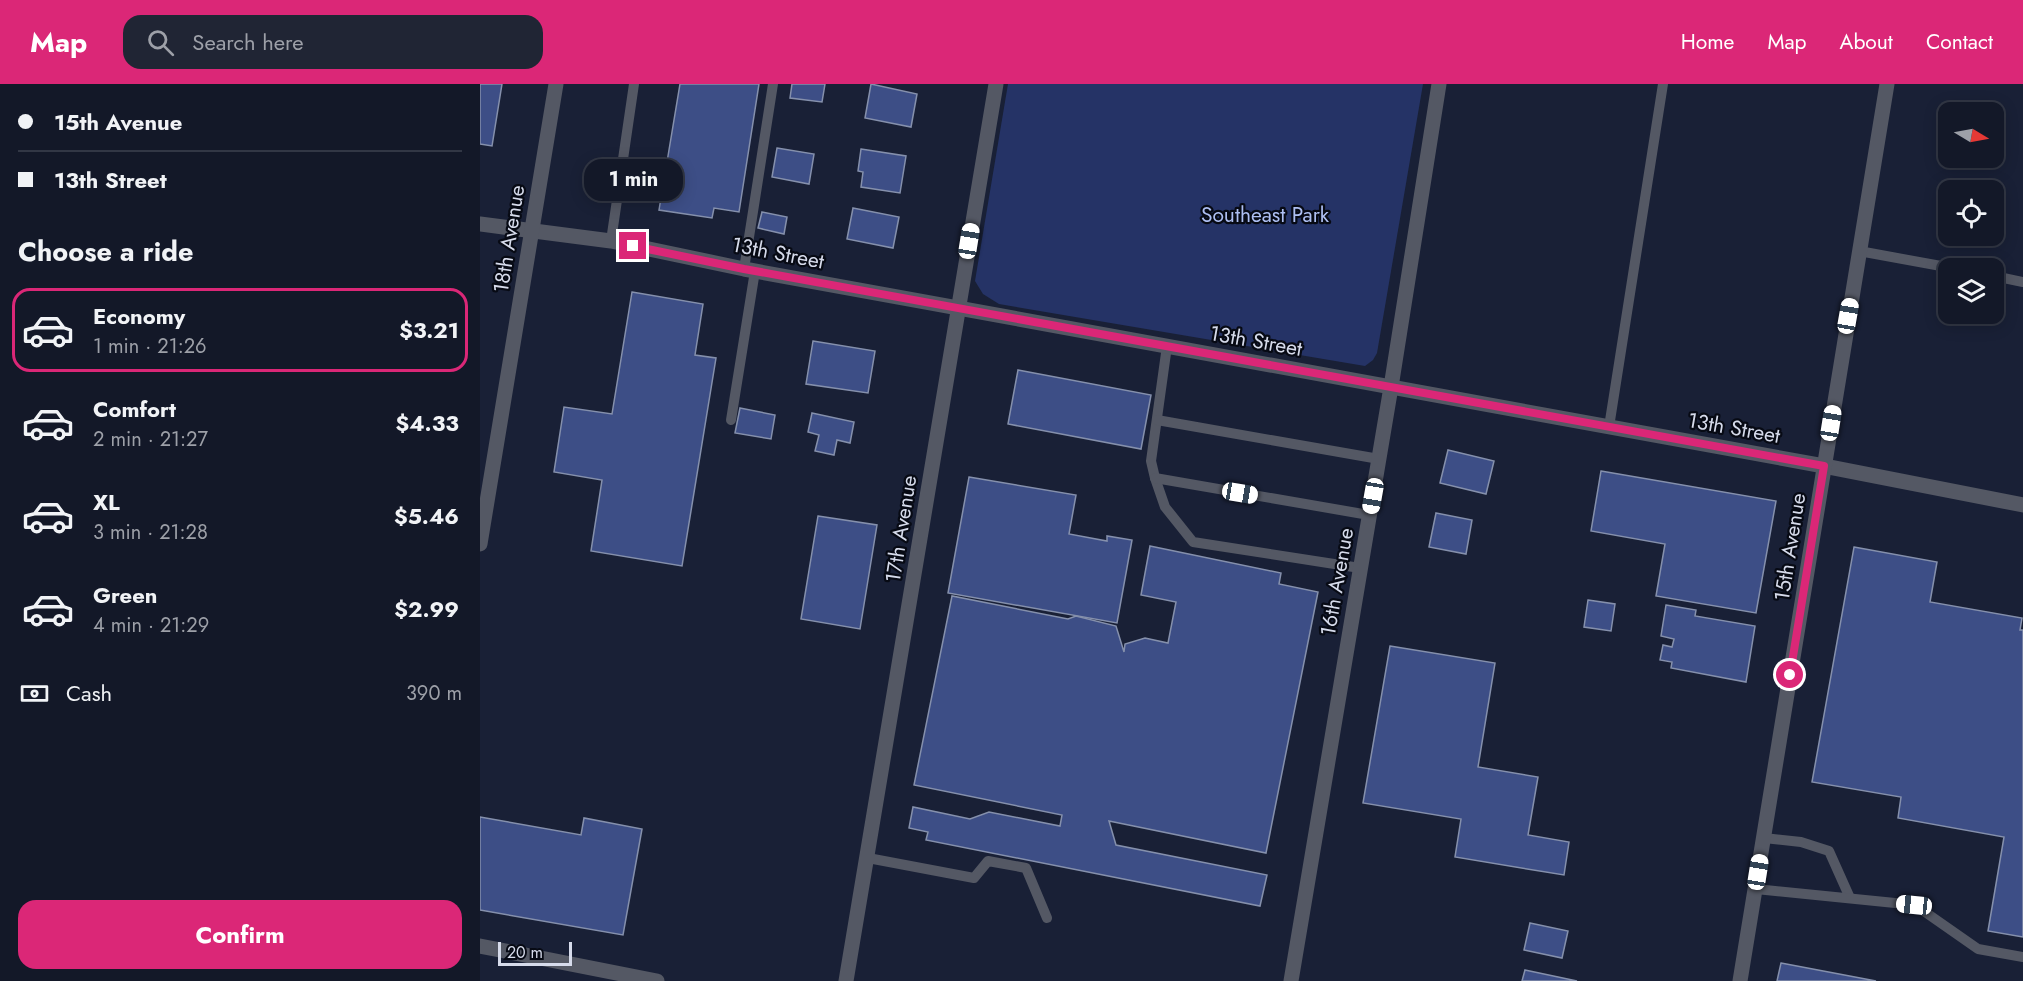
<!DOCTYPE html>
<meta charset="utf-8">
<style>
:root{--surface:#131828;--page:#202534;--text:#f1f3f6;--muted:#9da0a8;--line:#323745;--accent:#db2777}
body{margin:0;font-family:Jost,sans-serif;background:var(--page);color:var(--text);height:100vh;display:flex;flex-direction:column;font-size:22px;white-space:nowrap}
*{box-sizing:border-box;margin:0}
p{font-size:20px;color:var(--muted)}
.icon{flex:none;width:33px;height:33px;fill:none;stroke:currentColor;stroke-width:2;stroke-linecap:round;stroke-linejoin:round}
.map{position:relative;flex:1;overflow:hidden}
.side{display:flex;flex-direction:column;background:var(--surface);width:480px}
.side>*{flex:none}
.banner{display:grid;align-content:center;height:132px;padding:0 18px;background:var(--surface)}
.needle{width:39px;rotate:100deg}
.buttons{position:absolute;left:1458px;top:18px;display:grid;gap:12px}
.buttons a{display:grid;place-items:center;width:66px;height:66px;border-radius:12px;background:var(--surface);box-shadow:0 3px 15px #0003,0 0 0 2px var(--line);font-size:30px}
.scale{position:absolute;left:18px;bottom:15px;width:74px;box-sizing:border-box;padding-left:6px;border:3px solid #d6dbeb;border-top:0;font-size:16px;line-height:21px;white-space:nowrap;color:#d6dbeb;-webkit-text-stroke:4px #070a14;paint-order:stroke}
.end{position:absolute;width:27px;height:27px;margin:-14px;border:8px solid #db2777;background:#fff;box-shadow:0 0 0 3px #fff}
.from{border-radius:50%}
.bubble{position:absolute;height:42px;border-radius:18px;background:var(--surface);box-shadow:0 3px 15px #0003,0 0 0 2px var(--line);font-size:20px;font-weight:700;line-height:42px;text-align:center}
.car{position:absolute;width:18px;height:36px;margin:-18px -9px;border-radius:8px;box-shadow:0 0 4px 2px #0007;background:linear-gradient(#fff 24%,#345 0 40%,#fff 0 76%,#345 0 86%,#fff 0)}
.banner b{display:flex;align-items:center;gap:21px;height:57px;font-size:22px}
.banner b+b{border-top:2px solid var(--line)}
.banner i{width:15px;height:15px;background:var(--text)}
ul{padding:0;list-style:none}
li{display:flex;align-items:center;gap:18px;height:84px;margin:0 12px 9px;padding:0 6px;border:3px solid transparent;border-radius:18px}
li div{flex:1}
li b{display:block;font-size:22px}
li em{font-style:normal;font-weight:700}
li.active{border-color:var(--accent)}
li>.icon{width:54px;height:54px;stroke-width:1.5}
h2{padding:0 18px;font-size:27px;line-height:72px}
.pay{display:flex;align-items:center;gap:15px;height:66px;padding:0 18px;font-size:22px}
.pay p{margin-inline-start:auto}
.button{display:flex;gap:12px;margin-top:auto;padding:12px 18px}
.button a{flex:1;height:69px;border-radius:18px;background:var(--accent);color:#fff;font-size:24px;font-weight:700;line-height:69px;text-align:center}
header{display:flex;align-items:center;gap:36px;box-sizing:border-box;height:84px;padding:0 30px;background:var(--accent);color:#fff}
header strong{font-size:28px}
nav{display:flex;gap:33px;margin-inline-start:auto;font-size:21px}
.search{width:420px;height:54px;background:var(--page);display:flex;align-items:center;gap:15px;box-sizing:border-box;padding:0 21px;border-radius:18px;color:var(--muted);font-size:22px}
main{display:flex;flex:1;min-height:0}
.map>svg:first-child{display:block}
.green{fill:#253366}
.building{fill:#3d4e86;stroke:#8590ac;stroke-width:1.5}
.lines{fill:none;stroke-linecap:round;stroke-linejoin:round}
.lane{stroke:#545864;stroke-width:10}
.street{stroke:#545864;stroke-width:15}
.route{stroke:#db2777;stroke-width:8}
.labels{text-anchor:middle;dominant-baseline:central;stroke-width:4.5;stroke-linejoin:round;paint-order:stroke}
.park-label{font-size:21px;fill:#aebff2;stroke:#070a14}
.street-label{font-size:21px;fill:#d6dbeb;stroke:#070a14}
</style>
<header>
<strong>Map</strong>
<div class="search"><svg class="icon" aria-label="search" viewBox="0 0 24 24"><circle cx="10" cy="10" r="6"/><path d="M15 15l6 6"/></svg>Search here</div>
<nav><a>Home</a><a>Map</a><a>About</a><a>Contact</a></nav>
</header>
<main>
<section class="side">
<div class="banner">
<b><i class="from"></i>15th Avenue</b>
<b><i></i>13th Street</b>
</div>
<h2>Choose a ride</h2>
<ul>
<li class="active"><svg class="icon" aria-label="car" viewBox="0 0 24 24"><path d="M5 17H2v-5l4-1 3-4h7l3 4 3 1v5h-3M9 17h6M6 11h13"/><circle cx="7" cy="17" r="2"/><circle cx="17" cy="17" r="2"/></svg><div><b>Economy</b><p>1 min · 21:26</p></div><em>$3.21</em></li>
<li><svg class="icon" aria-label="car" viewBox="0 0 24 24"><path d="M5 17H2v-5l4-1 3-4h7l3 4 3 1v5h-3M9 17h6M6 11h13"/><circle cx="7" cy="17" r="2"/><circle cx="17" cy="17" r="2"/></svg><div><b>Comfort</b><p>2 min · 21:27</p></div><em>$4.33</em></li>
<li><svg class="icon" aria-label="car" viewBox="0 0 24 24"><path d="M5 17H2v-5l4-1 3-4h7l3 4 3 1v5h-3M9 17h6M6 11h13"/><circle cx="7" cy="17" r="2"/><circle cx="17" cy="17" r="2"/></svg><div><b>XL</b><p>3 min · 21:28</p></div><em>$5.46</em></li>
<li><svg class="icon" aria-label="car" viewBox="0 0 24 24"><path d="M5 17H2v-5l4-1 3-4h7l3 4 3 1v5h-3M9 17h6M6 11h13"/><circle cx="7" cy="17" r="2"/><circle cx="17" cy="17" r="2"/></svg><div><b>Green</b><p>4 min · 21:29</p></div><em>$2.99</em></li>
</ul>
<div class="pay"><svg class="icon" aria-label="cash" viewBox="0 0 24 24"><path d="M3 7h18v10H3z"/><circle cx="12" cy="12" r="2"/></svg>Cash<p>390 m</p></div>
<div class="button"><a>Confirm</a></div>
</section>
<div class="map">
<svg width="1543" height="897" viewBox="0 0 1543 897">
<rect width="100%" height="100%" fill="#192036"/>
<path class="green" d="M528,0H943L897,269L893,276L885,282L519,220L503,210L495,197Z"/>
<g class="building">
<path d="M0,0H22L12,62L0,60Z"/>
<path d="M200,0H279L259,128L234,124L232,134L179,126Z"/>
<path d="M312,0H345L342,18L310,14Z"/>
<path d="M391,0L437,10L431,43L385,34Z"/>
<path d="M297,64L334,70L329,100L292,93Z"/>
<path d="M381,65L426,72L420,109L381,103L383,88L378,87Z"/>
<path d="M373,124L419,133L413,164L367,155Z"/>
<path d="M282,128L307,133L304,150L278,144Z"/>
<path d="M152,208L223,220L215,271L236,274L202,482L111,467L122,396L74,388L84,323L132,330Z"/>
<path d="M333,257L395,267L388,309L326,300Z"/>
<path d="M538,286L671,311L661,365L528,340Z"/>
<path d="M260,324L295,331L291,355L255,349Z"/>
<path d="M332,329L374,338L370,359L357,356L354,371L335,367L339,351L328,348Z"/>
<path d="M968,366L1014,377L1006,410L960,399Z"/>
<path d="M1121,387L1296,417L1276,529L1176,512L1185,460L1111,447Z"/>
<path d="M489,393L596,411L589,450L627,457V452L652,456L637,539L468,509Z"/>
<path d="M956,429L992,436L986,470L949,463Z"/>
<path d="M338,432L397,441L380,545L321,535Z"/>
<path d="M670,462L801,489L799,500L838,508L786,769L629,737L636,761L787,791L780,822L446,756L448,748L429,744L433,723L490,735L509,728L580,742L582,731L434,701L472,512L588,535L596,532L636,542L644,568L645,560L665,554L688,559L696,518L661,511Z"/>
<path d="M1374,463L1457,478L1450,518L1542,534L1540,546H1543V853L1508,847L1524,753L1418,734L1421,713L1332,698Z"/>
<path d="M1108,516L1135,520L1131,547L1104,543Z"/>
<path d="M1186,521L1216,526L1215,532L1275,542L1266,598L1191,584L1192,578L1180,576L1183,561L1192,563L1194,555L1181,552Z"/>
<path d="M910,562L1015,579L998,683L1058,693L1048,751L1089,758L1084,791L975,773L981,735L883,719Z"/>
<path d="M0,733L101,751L104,734L162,745L143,851L0,826Z"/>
<path d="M1050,839L1088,847L1082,874L1044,866Z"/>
<path d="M1301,879L1396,897H1297Z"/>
<path d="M1045,886L1097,897H1042Z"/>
</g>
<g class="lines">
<g class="lane">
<path d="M131,157L154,0"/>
<path d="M1379,167L1472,184"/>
<path d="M264,185L293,0"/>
<path d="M1514,192L1543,198"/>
<path d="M687,262L671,377L675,394L685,423L713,458L880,484"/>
<path d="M251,336L275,187"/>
<path d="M677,336L899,375"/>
<path d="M1129,343L1183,0"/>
<path d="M675,394L889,431"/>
<path d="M1284,754L1321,758L1349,767L1370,814"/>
<path d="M388,774L494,794L508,777L546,784L567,834"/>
<path d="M1276,805L1435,821L1498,865L1543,873"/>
</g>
<g class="street">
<path d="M0,140L131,157L264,185L1344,382L1543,421"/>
<path d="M0,460L76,0"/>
<path d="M0,862L177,897"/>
<path d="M366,897L516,0"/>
<path d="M811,897L911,303L959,0"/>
<path d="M1260,897L1407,0"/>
</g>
</g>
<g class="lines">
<path class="route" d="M153,162L264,185L1344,382L1310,591"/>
</g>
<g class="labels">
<g class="park-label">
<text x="785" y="131">Southeast Park</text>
</g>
<g class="street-label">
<text transform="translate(29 155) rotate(-81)">18th Avenue</text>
<text transform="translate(298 169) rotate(11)">13th Street</text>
<text transform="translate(776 257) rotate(10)">13th Street</text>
<text transform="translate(1254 344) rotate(10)">13th Street</text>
<text transform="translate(421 445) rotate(-81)">17th Avenue</text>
<text transform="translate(1310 463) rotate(-81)">15th Avenue</text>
<text transform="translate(857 498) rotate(-80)">16th Avenue</text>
</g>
</g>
</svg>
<div class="buttons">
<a><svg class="needle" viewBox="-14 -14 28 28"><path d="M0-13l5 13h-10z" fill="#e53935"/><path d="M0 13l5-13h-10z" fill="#9da0a8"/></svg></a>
<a><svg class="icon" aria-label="locate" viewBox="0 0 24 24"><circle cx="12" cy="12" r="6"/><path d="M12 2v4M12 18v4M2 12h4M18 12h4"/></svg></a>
<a><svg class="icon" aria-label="layers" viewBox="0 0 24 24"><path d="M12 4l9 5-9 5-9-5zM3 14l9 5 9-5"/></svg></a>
</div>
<div class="scale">20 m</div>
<i class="end from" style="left:1310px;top:591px"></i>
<i class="end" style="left:153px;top:162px"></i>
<div class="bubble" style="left:104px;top:75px;width:99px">1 min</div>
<i class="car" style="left:489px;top:157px;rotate:9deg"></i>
<i class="car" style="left:1368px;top:232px;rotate:10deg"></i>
<i class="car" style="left:1351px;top:339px;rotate:9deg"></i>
<i class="car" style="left:760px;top:409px;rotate:100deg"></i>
<i class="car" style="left:893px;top:412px;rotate:190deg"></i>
<i class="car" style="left:1278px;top:788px;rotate:9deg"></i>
<i class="car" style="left:1434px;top:821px;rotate:276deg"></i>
</div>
</main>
